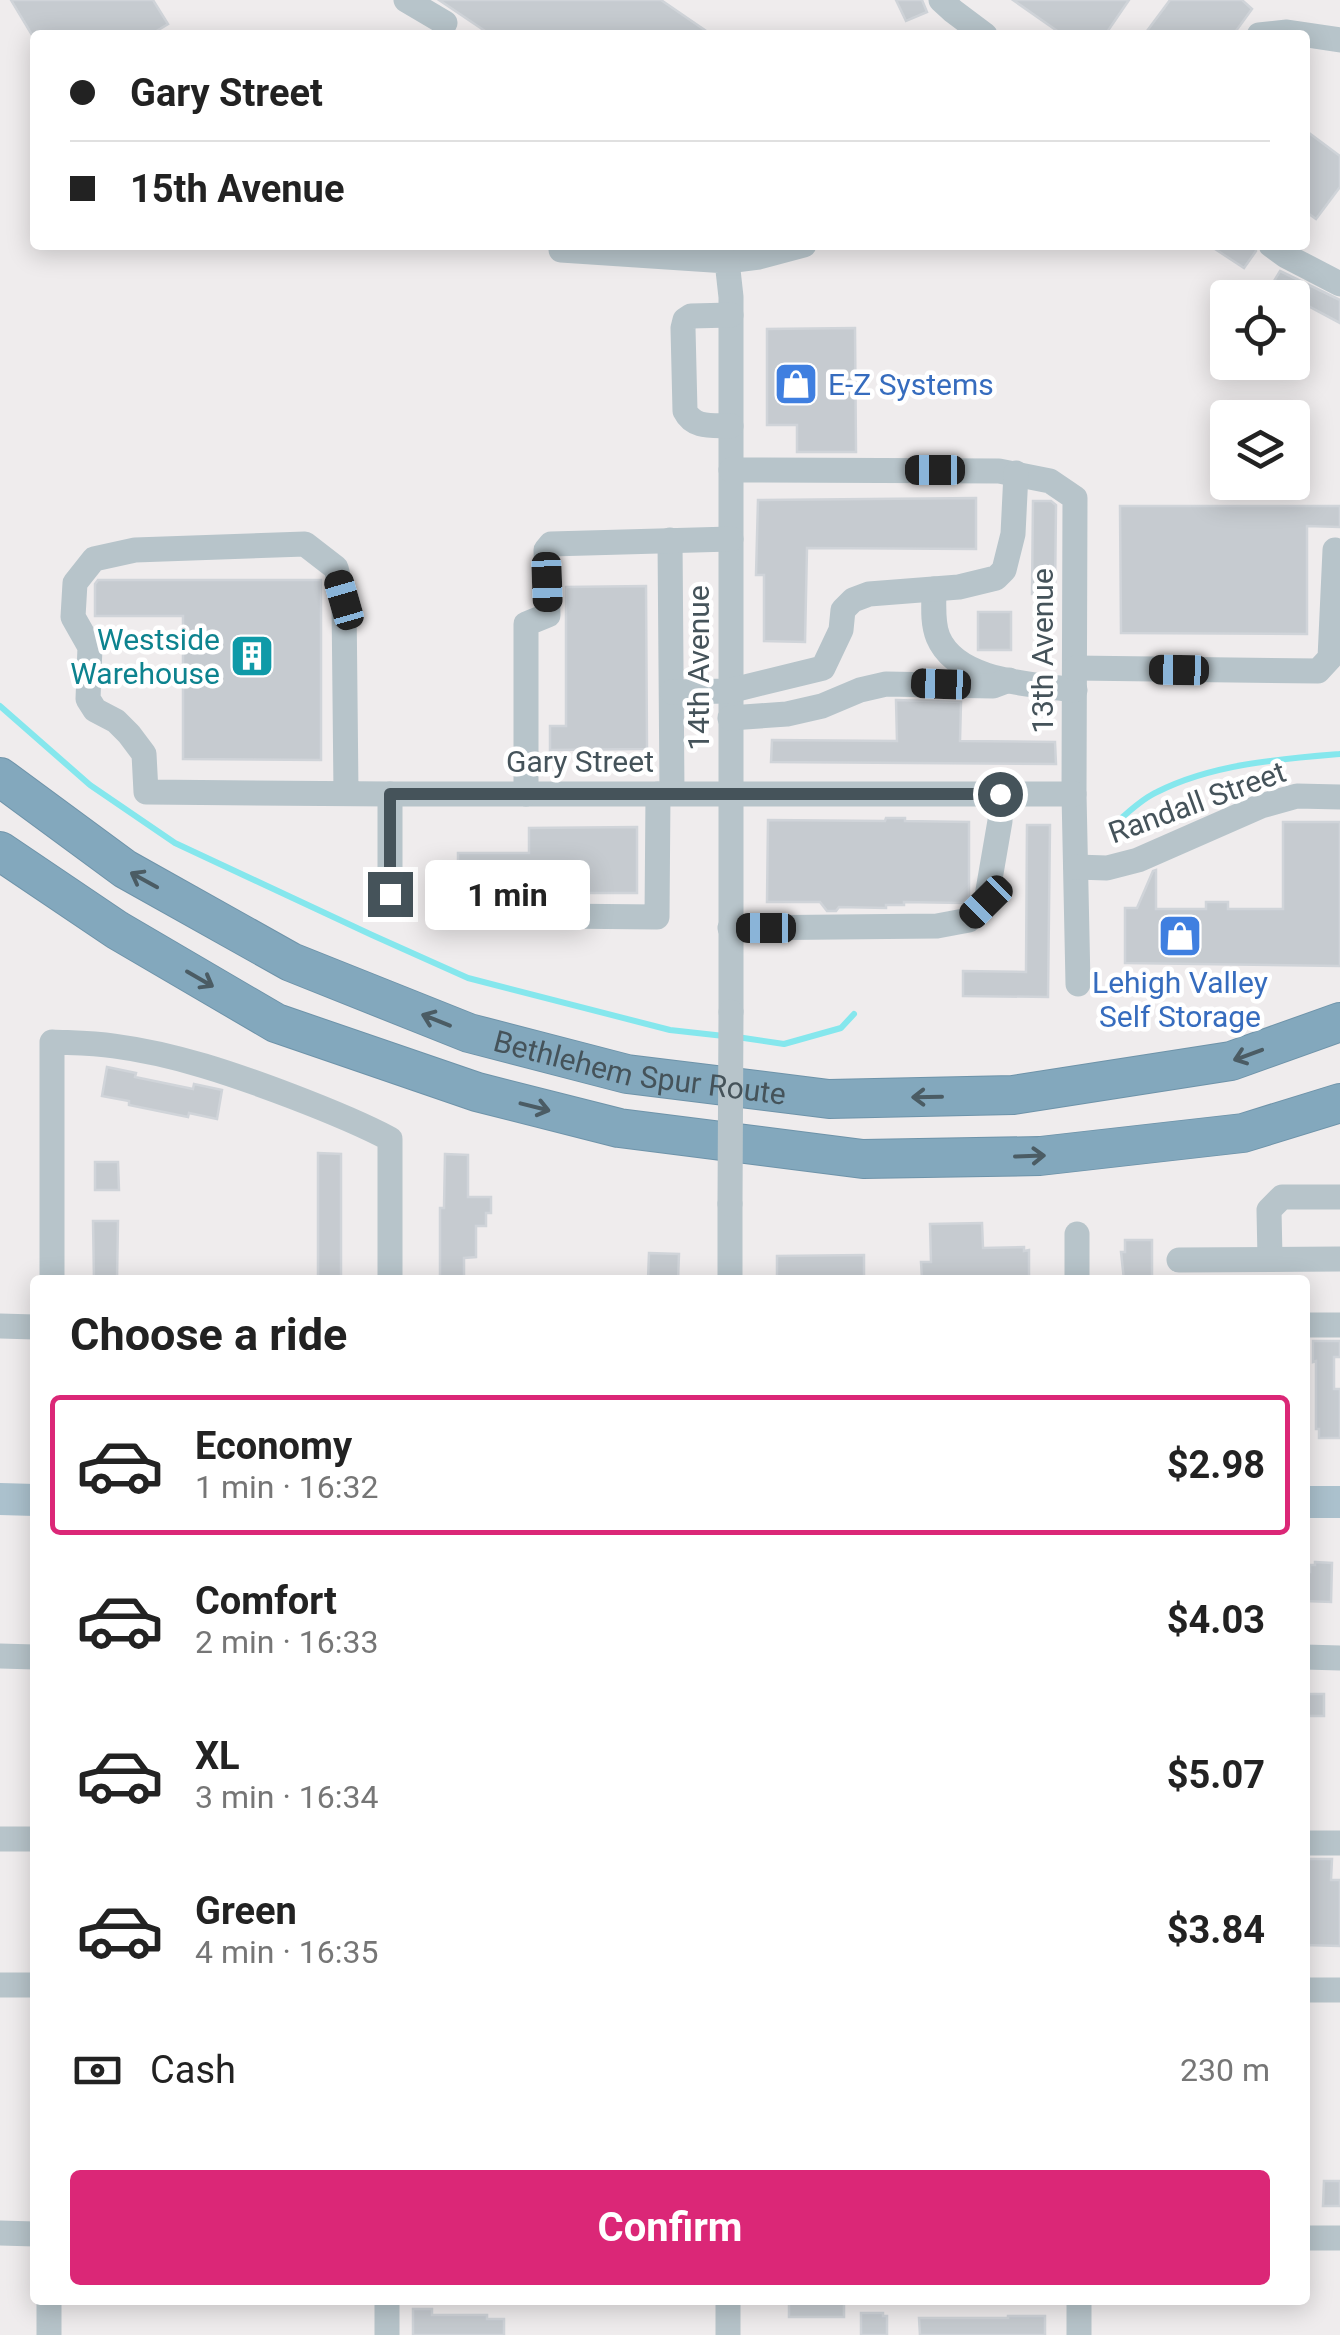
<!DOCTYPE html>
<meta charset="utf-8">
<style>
:root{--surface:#fff;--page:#f6f6f6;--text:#222;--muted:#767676;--line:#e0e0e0;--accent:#db2777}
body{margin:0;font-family:Roboto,sans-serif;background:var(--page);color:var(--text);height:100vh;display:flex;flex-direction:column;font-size:38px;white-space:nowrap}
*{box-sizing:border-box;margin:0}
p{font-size:32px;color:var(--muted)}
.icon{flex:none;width:55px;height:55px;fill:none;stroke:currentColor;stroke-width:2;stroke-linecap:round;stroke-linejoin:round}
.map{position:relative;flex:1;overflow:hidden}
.side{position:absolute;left:30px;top:1275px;width:1280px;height:1030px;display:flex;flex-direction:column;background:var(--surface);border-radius:10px;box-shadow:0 5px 25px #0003}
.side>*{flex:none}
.hud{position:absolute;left:30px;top:30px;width:1280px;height:220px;border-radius:10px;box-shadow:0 5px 25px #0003;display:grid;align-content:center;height:220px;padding:0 40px;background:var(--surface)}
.controls{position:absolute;left:1210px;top:280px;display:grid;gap:20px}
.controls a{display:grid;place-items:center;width:100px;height:100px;border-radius:10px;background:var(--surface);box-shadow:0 5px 25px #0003;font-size:50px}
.end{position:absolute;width:45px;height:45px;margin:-22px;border:12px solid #45535a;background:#fff;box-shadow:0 0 0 5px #fff}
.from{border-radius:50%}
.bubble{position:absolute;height:70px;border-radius:10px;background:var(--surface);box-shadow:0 5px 25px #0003;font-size:32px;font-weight:700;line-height:70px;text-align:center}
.car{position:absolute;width:30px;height:60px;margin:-30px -15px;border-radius:12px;box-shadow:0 0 8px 2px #0007;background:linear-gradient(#222 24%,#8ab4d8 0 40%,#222 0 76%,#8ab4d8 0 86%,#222 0)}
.hud b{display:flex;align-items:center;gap:35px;height:95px;font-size:38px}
.hud b+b{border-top:2px solid var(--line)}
.hud i{width:25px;height:25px;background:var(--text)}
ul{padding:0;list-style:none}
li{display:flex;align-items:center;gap:30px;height:140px;margin:0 20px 15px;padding:0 20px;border:5px solid transparent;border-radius:10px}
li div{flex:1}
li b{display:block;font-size:38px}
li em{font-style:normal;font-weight:700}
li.active{border-color:var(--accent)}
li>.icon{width:90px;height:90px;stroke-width:1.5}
h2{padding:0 40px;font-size:45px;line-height:120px}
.pay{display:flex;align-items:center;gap:25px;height:110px;padding:0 40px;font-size:38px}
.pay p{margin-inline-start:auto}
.action{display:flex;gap:20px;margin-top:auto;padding:20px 40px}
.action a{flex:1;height:115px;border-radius:10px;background:var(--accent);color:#fff;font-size:40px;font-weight:700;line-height:115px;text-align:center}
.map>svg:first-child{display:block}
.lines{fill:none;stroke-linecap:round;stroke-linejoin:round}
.stream{stroke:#85e7ed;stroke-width:6}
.building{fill:#c6cbd0;stroke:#d0d4d9;stroke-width:2.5}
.highway-casing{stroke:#6e93a9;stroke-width:40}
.minor{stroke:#b7c4ca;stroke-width:25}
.major{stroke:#abc1cd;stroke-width:32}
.highway{stroke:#83a8bd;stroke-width:38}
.minor-bridge{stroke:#b7c4ca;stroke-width:25}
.oneway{stroke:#4b5c64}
.route{stroke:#45535a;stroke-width:12}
.labels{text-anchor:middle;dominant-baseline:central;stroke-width:9;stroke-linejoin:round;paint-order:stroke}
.shop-label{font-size:30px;fill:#366cbe;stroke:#fff;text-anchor:start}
.culture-label{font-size:30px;fill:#0d838f;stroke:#fff;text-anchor:end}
.street-label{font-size:30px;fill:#45535a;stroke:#fff}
</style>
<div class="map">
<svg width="1340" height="2335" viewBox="0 0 1340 2335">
<rect width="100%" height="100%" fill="#efeced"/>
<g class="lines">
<g class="stream">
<path d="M0,706L90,785L175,843L372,935L468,978L670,1030L724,1036"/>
<path d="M1113,825C1127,814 1141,799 1157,792C1212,764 1279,759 1340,754"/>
<path d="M737,1037L784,1044L841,1028L854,1014"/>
</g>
</g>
<g class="building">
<path d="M11,0H153L168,24L150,35H32Z"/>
<path d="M439,0H661L712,35H491Z"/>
<path d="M896,0H922L927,12L906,21Z"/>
<path d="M1013,0H1129L1105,35H1063Z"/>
<path d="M1170,0H1242L1252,9L1233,35H1144Z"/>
<path d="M1305,130L1340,156V187L1316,219L1305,211Z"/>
<path d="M1209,245H1255L1256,251L1244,268Z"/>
<path d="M1280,271L1340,300V323L1271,286Z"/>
<path d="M855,328L856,452H797V425H767V329Z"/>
<path d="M976,498V549L807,548L805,642L764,641V575H756L758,500Z"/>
<path d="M1033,501H1051L1056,505L1055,594H1032Z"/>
<path d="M1120,506H1340V527L1307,526V634L1121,633Z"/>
<path d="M98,580H321V760L183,759V616H95V584Z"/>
<path d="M646,586L647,749L550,750V726H566V587Z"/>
<rect x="978" y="612" width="33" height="38"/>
<path d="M896,700L961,702L960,741L1055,742L1056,764L771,762L772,740L897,741Z"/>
<path d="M886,818H905V821L969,822V897L963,903L904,902V905H886V908L839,907L836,911H827L820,902H767L768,820L885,821Z"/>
<path d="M1283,822H1340V966L1125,963V908H1137L1153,871L1156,870V909H1206V902H1228V909H1283Z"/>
<path d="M1027,825H1050L1048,997L963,996V971L1026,972Z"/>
<path d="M637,827V893H531V918H440V882H458V853H529V828Z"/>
<path d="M107,1067L136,1073L135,1077L193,1089L194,1084L222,1090L217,1119L189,1113L188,1117L129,1105V1101L102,1096Z"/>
<path d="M318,1153L341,1154V1280H318Z"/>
<path d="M445,1154L468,1155V1197H491V1213H486V1226H476V1257L464,1258V1280H440V1208H444Z"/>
<path d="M95,1162H118L119,1190H95Z"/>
<path d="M93,1221H118L117,1280H94Z"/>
<path d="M982,1223L983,1248L1024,1247V1251L1029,1250V1280H922L921,1262H931L930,1224Z"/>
<path d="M1125,1240H1152V1280H1124L1121,1252H1125Z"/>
<path d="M649,1253L679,1254L678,1280H648Z"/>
<path d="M864,1255V1280H777V1256Z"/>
<path d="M1313,1341H1340V1357H1334V1389H1340V1438H1319V1429H1316V1361L1313,1362Z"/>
<path d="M1315,1562L1332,1563L1331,1602L1305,1601V1572H1310V1565H1315Z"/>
<rect x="1305" y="1694" width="19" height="22"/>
<path d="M1305,1859H1332L1331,1880H1340V1946L1305,1945Z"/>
<path d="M1324,2181H1340V2206H1323Z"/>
<rect x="789" y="2300" width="55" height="17"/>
<path d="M413,2309H432V2315H487V2319H504V2335H413Z"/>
<path d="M861,2313H883V2316H887V2335H861Z"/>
<path d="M1008,2316H1045V2335H920L919,2318H1008Z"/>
</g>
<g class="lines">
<defs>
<g id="highway">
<path id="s1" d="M0,777L125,869L291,962L469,1033L627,1074L829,1099L1013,1095L1231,1061L1340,1022"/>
<path d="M0,851L117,930L276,1023L477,1092L619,1128L863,1159L1040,1156L1243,1133L1340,1103"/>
</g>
</defs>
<use href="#highway" class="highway-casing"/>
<g class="minor">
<path d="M406,0L445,23"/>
<path d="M941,0L953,11L985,35"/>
<path d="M1259,35L1287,32L1340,40"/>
<path d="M1271,245L1286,256L1340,284"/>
<path d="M715,249L727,261L759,257L804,245"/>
<path d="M561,250L727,261L731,297V1012"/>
<path d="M731,426C713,425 694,429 685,411L683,328L685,320L691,316L731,315"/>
<path d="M731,470L999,471L1050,481L1075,498L1074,794L1078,984"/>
<path d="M670,540L672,793"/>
<path d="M934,589C934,604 932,623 938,637C957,683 1034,684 1075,690"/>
<path d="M1075,668L1318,671L1330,658L1335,550"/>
<path d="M672,692L729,691L823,668L841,630L843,610L853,600L869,594L959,587L996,578L1004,570L1013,534L1016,473"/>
<path d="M730,718L787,714L822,706L860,690L886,684L993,686L1009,680"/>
<path d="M346,793L344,600L336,568L305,544L135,550L94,559L75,583L73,617L90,647L88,699L95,710L116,721L129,734L144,754L146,792L390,794H1074"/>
<path d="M390,794V895"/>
<path d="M526,794V624L548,615L546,550L551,544L731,539"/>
<path d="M1076,867L1107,868L1138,860L1261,806L1297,796L1340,797"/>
<path d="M556,916L657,917L658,794"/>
<path d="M730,928L937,926L969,920L986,902L1000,821V794"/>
<path d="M1077,1234V1280"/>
<path d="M1270,1258L1269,1210L1282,1197H1340"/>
<path d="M1179,1260L1340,1259"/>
<path d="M52,1280V1042C73,1043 93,1043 114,1046C175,1054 233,1074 291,1096C325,1109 358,1122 390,1139V1280"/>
<path d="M730,1280V1204"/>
<path d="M1305,1325H1340"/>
<path d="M0,1326L35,1327"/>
<path d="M0,1656L35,1657"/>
<path d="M1305,1657L1340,1658"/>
<path d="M0,1839H35"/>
<path d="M1305,1843H1340"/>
<path d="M0,1985H35"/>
<path d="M1305,1990H1340"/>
<path d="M0,2233L35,2234"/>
<path d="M1305,2238H1340"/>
<path d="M49,2335V2300"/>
<path d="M387,2335V2300"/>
<path d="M728,2335V2300"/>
<path d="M1079,2335V2300"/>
</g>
<g class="major">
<path d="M0,1499L35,1500"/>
<path d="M1305,1502H1340"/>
</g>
<use href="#highway" class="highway"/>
<path class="minor-bridge" d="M730,1204L731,1012"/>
</g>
<defs><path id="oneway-shaft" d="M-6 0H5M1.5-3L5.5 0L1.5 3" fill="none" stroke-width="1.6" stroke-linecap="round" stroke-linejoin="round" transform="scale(2.5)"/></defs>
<g class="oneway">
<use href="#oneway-shaft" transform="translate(144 880) rotate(-151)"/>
<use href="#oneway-shaft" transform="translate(200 979) rotate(30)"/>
<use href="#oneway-shaft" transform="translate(436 1020) rotate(-158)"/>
<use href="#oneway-shaft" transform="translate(1248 1055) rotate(160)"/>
<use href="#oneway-shaft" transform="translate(927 1097) rotate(179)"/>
<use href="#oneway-shaft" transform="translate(535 1107) rotate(14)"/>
<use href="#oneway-shaft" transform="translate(1030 1156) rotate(-2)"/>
</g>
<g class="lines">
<path class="route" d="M390,894V794H1000"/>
</g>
<defs>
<symbol id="shop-square" viewBox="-11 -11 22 22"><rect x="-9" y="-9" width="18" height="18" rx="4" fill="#3f7fe0" stroke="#fff"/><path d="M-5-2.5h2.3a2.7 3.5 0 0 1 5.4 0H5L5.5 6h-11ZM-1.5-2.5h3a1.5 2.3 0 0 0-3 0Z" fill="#fff"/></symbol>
<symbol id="building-square" viewBox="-11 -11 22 22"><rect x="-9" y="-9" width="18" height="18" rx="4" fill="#0f9aa8" stroke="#fff"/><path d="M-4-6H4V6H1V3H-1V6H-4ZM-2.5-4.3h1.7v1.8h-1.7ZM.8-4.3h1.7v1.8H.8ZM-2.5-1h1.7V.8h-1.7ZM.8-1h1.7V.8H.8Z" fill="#fff"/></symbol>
</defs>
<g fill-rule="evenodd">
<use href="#shop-square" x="771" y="359" width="50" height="50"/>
<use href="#building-square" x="227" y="631" width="50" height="50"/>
<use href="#shop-square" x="1155" y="911" width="50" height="50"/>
</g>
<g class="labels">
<g class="shop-label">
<text x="828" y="384">E-Z Systems</text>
<text x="1180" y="982" text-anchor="middle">Lehigh Valley<tspan x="1180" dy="34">Self Storage</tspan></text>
</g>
<g class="culture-label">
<text x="220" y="639">Westside<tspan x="220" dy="34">Warehouse</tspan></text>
</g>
<g class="street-label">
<text transform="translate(1042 651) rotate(-90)">13th Avenue</text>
<text transform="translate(698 668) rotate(-90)">14th Avenue</text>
<text x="580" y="761">Gary Street</text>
<text transform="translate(1197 802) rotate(-20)">Randall Street</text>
<text stroke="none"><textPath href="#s1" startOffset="712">Bethlehem Spur Route</textPath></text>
</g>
</g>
</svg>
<div class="controls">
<a><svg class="icon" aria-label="locate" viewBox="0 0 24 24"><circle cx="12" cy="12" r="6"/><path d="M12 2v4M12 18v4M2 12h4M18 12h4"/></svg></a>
<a><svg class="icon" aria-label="layers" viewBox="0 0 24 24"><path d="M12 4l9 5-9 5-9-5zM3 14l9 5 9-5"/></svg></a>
</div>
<i class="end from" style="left:1000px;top:794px"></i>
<i class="end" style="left:390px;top:894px"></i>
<div class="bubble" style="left:425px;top:860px;width:165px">1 min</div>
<i class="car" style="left:935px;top:470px;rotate:270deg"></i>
<i class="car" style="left:547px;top:582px;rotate:178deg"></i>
<i class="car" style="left:344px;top:600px;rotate:344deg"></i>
<i class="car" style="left:1179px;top:670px;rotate:271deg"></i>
<i class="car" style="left:941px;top:684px;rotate:272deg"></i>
<i class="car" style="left:986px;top:902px;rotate:225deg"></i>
<i class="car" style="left:766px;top:928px;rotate:270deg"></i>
<div class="hud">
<b><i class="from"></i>Gary Street</b>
<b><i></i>15th Avenue</b>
</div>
<section class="side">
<h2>Choose a ride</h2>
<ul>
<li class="active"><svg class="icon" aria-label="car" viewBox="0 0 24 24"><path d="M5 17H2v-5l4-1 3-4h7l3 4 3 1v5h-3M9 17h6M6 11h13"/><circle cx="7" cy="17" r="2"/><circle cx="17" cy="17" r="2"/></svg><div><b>Economy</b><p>1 min · 16:32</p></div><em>$2.98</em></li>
<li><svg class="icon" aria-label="car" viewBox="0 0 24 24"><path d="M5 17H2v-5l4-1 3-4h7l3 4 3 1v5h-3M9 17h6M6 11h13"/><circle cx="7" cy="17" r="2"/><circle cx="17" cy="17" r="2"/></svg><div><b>Comfort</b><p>2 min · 16:33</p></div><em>$4.03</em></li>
<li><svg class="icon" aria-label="car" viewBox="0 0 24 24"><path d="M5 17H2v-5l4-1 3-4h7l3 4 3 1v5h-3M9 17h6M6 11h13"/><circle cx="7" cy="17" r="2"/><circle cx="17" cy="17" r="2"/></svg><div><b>XL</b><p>3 min · 16:34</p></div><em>$5.07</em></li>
<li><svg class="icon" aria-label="car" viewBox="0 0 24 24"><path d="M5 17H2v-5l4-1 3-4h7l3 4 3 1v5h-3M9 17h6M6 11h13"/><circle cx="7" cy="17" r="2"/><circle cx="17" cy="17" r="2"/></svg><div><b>Green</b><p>4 min · 16:35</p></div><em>$3.84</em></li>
</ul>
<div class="pay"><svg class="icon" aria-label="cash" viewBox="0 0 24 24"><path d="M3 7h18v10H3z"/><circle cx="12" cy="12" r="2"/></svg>Cash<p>230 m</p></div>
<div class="action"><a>Confirm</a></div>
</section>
</div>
